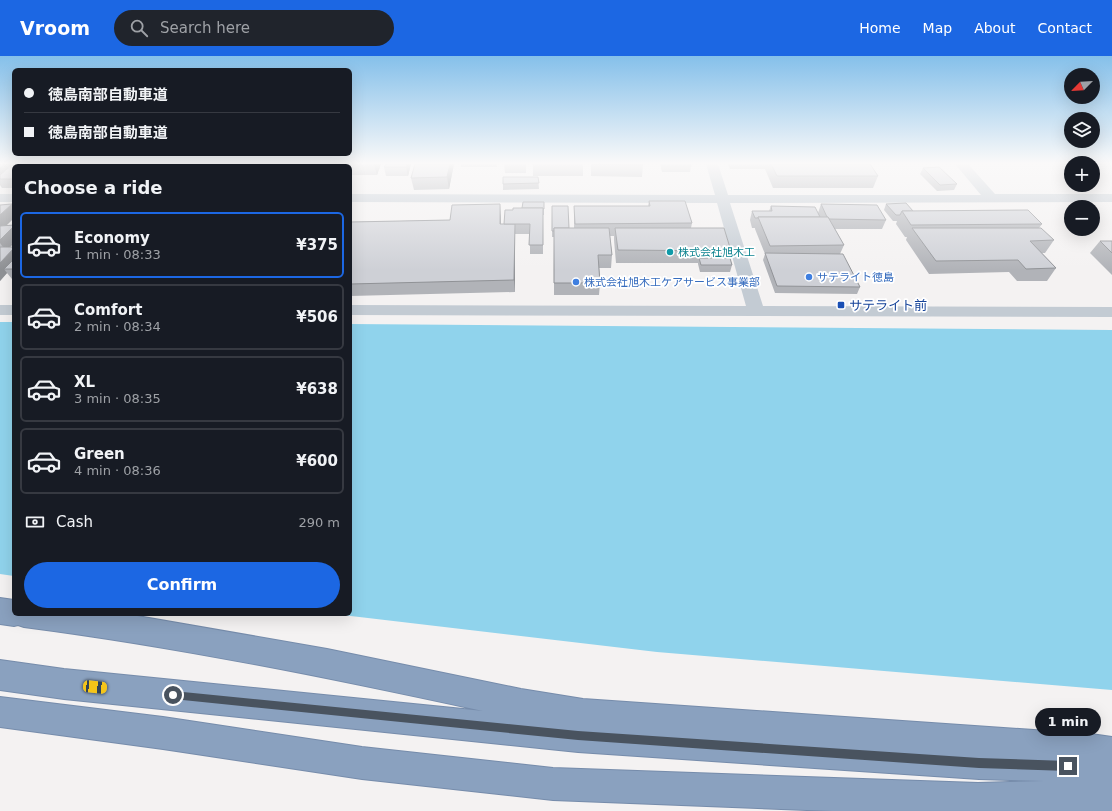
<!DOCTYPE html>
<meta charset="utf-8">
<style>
:root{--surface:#171b24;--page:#20242c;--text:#f1f3f6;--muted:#9ea1a6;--line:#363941;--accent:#1c67e3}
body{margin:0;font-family:"DejaVu Sans","Noto Sans JP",sans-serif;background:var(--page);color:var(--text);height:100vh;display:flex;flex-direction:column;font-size:15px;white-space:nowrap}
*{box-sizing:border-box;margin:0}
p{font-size:13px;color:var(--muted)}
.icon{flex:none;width:22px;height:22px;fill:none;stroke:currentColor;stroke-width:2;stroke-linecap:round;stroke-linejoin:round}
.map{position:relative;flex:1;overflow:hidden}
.side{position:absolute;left:12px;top:108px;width:340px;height:452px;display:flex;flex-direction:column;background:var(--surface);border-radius:6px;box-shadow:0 4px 16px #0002}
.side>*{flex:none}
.top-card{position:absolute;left:12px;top:12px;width:340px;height:88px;border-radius:6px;box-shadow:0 4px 16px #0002;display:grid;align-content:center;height:88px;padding:0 12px;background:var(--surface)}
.needle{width:26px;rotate:246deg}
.buttons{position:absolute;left:1064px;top:12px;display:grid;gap:8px}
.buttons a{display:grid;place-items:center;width:36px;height:36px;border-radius:50%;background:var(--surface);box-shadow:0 4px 16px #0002;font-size:20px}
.end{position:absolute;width:18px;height:18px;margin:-9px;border:5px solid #49535f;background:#fff;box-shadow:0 0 0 2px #fff}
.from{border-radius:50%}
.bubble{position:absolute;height:28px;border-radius:14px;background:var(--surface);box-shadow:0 4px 16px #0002;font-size:13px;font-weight:800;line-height:28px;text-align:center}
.car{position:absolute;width:12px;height:24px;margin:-12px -6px;border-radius:5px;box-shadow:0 0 3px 1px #0007;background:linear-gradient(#f5c518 24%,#345 0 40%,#f5c518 0 76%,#345 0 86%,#f5c518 0)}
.top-card b{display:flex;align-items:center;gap:14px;height:38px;font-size:15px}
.top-card b+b{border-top:1px solid var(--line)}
.top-card i{width:10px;height:10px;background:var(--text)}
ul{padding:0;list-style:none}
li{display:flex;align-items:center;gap:12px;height:66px;margin:0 8px 6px;padding:0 4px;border:2px solid var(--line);border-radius:6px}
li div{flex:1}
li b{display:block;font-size:15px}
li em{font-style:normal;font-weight:800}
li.active{border-color:var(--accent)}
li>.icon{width:36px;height:36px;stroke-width:1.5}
h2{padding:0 12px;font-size:18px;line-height:48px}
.pay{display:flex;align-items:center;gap:10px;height:44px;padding:0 12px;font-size:15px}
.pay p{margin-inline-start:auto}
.action{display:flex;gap:8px;margin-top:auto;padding:8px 12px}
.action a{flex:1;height:46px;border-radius:24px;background:var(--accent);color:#fff;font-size:16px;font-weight:800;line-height:46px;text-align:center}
header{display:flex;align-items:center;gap:24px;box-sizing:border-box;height:56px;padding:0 20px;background:var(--accent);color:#fff}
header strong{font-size:19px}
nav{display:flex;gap:22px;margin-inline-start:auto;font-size:14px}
.search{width:280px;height:36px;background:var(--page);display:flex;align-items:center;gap:10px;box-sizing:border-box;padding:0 14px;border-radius:22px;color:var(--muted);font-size:15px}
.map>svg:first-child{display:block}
.water{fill:#90d3ec}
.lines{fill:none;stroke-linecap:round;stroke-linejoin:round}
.highway-casing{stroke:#768cab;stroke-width:2}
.minor{fill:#c3cbd3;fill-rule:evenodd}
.highway{fill:#8aa1bf;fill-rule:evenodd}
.wall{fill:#b1b3b8}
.shaded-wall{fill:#909296}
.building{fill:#ced0d6;stroke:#909296}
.route{fill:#49535f}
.culture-dot{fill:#0f9aa8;stroke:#fff;stroke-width:1.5}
.shop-dot{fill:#3f7fe0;stroke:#fff;stroke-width:1.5}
.transit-dot{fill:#1a4fb4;stroke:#fff;stroke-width:1.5}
.labels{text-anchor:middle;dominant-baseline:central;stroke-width:3.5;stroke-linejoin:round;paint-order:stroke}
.far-culture-label{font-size:11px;fill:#0d838f;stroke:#fff;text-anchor:start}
.far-shop-label{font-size:11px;fill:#366cbe;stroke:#fff;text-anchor:start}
.transit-label{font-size:13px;fill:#164399;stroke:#fff;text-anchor:start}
</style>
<header>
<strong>Vroom</strong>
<div class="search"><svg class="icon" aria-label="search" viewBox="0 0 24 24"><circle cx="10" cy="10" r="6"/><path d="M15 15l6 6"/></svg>Search here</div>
<nav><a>Home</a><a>Map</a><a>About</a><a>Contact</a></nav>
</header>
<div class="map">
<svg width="1112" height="755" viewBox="0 0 1112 755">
<rect width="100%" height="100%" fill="#f4f2f2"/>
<g class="water">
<path d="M0,266H14V520L0,518Z"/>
<path d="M350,268L1112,274V634L657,596L334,558H350Z"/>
</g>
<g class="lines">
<defs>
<path id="highway" d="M0,542L14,544V558H126L327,593L521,633L583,643L1091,678L1112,681V755H832L553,744L362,723L163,693L0,671V641L163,661L362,691L553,712L978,727L1044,725L979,723L578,696L64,643L0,634V604L64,613L483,655C331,622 178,591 24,571L18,569L14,570L0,568Z"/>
</defs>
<use href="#highway" class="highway-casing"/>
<g class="minor">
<path d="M280,108H292L291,110H279Z"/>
<path d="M706,108H718L728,139H981L955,108H968L995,138H1112V146L730,147L763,250L1112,251V261L350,259V249L746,250L717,147L350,146V138L715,139Z"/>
<rect x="0" y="138" width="14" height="8"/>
<rect x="0" y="249" width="14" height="10"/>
</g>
<use href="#highway" class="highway"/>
</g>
<g class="wall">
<path d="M0,108H110L111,109L112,108H154L155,110H14V132H2L0,129Z"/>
<path d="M158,108H266L265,110H221L220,109H211L212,110H156Z"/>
<path d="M290,108H381L377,119H350V110H289Z"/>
<path d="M386,108H411L408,120H386L384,111Z"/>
<path d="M454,108L449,133L414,134L411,122Z"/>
<rect x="461" y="108" width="36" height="3"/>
<path d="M504,108H526V117H505Z"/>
<rect x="533" y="108" width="50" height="12"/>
<path d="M591,108H643L642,121L591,120Z"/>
<path d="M660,108H691V110L690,116H662Z"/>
<path d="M728,108H870L878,120L873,132H773L765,113H730Z"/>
<path d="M923,112L957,128L954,134L937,135L920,118Z"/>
<path d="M538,121L539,133L503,134V128Z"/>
<path d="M649,145L692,167L691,172L731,195L729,202L732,209L730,216H700L698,208V207H616L614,184V180H610L612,199L611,212H599L600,227L599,239H554V181H552V150L569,172H574V150H648Z"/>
<path d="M544,146V159H543V198H530V178H515V236L350,240V166L450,164L501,161V168H504L513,154Z"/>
<path d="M821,148L886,164L882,173H835L844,189L840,198L860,231L857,238L775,237L763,204L765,198L755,173V172H752L750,164L752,155H769L771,150L818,157Z"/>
<path d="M886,148L913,155L1042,168L1039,172L1054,184L1045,197H1042L1056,212L1047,225H1017L1009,216L929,218L906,184L907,181H905L896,168L897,165H893L884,154Z"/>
<path d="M0,149L14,151V162L6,169H14V190L13,188L10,191H14V223H12L7,217L0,225Z"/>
<path d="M1100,185H1112V219L1090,197Z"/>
</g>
<g class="shaded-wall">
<path d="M5,108H19L4,123L0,117V112Z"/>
<path d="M35,108H45L47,110H33Z"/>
<path d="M82,108H92L93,110H80Z"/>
<path d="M106,108H110L111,110H104Z"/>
<path d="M147,108H154L155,110H145Z"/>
<path d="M174,108H178L179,110H172Z"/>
<path d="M258,108H266L265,110H258Z"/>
<path d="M374,108H381L377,119Z"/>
<path d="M407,108H411L408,120L406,111Z"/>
<path d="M450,108H454L449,133L447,121Z"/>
<path d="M12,148L14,151V162L0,176V159Z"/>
<path d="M500,148L501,161V181L500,168Z"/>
<path d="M515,168V236L514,224Z"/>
<path d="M14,170V187H11L13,188L6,195L0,187V184Z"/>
<path d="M14,192V210L4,213L7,217L0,225V207Z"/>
</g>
<g class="building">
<path d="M0,108H5L0,112Z"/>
<path d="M13,108H35L33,110H14V123H0V119Z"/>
<path d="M44,108H82L80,110H42Z"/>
<path d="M92,108H106L104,110H90Z"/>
<path d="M112,108H147L145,110H110Z"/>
<path d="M158,108H174L172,110H156Z"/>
<path d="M180,108H194L193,110H178Z"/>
<path d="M197,108H210L208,110H195Z"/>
<path d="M290,108H310L309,110H289Z"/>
<path d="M386,108H407L406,111H384Z"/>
<path d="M415,108H450L447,121L411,122Z"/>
<path d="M592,108H643V109Z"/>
<rect x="662" y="108" width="29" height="2"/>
<path d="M771,108H870L878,120H777Z"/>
<path d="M939,111L957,128L940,129L923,112Z"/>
<path d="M503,121H538L539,127L503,128Z"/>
<path d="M649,145H685L692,167L575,168L574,150H650Z"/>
<path d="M523,146H544V153H543V152H522Z"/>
<path d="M906,147L913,155H902L900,159H896L886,148Z"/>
<path d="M12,148L0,159V149Z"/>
<path d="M500,148V168H515L514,224L350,228V166L450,164L452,149Z"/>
<path d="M821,148L877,149L886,164L829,163L828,161H827Z"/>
<path d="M552,150H568L569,172H554V175H552Z"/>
<path d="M771,150L815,151L820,161H758V162H755L752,155H772Z"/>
<path d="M513,152H543V189H529L530,168H504L505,154H513Z"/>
<path d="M1028,154L1042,168L911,169L902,155Z"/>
<path d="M758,161H828L844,189L770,190Z"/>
<path d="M14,169V170L0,184V170Z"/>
<path d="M554,172H609L612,199H598L600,227H554Z"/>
<path d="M615,172H724L731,195L618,194Z"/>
<path d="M912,172H1041L1054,184L1030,185L1056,212L1026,213L1018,204L936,205Z"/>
<path d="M1100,185H1112V197Z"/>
<path d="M0,191H14V192L0,207Z"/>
<path d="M765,197L843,198L860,231L777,230Z"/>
<path d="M699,202H730L732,209H701Z"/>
<path d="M14,203V213H4Z"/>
</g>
<linearGradient id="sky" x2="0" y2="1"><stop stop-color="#85c0ea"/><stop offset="0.5" stop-color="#faf9f9"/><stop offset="1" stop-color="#faf9f9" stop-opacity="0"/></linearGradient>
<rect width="1112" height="214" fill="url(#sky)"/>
<path class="route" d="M173,635L578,675L979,702L1068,705L1071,707L1072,710L1071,713L1068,715L979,712L578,684L173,643L170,642L168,639L170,636Z"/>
<circle class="culture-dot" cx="670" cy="196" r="4"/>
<g class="shop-dot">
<circle cx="809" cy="221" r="4"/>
<circle cx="576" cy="226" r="4"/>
</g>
<rect class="transit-dot" x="837" y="245" width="8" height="8" rx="2"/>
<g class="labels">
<g class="far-culture-label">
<text x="678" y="196">株式会社旭木工</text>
</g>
<g class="far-shop-label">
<text x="817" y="221">サテライト徳島</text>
<text x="584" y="226">株式会社旭木工ケアサービス事業部</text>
</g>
<g class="transit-label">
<text x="849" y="249">サテライト前</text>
</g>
</g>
</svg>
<div class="buttons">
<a><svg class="needle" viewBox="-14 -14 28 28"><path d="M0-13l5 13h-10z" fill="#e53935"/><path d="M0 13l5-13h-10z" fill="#9ea1a6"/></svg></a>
<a><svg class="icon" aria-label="layers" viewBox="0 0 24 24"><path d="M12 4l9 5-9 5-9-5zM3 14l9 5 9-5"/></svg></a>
<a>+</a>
<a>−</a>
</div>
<i class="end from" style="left:173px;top:639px"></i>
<i class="end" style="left:1068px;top:710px"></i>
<div class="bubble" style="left:1035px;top:652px;width:66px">1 min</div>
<i class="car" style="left:95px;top:631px;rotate:96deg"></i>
<div class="top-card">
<b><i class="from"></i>徳島南部自動車道</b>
<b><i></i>徳島南部自動車道</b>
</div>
<section class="side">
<h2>Choose a ride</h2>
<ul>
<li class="active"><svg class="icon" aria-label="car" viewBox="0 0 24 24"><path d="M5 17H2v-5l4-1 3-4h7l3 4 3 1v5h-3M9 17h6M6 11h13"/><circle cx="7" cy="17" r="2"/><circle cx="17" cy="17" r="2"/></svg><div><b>Economy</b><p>1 min · 08:33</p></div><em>¥375</em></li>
<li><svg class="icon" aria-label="car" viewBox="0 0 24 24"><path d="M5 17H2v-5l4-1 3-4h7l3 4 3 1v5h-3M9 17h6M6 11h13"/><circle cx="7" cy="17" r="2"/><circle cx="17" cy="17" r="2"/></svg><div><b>Comfort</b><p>2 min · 08:34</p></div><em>¥506</em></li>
<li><svg class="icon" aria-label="car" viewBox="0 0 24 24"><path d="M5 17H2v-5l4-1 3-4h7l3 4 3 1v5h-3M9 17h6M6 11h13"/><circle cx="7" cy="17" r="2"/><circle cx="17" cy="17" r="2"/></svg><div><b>XL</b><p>3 min · 08:35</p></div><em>¥638</em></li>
<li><svg class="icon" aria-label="car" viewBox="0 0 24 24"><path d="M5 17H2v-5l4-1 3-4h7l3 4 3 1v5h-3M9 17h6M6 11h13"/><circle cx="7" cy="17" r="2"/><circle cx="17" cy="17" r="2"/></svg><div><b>Green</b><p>4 min · 08:36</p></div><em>¥600</em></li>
</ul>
<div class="pay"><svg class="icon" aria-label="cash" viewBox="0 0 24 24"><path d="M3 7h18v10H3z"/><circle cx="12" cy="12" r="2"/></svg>Cash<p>290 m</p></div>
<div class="action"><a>Confirm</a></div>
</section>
</div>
